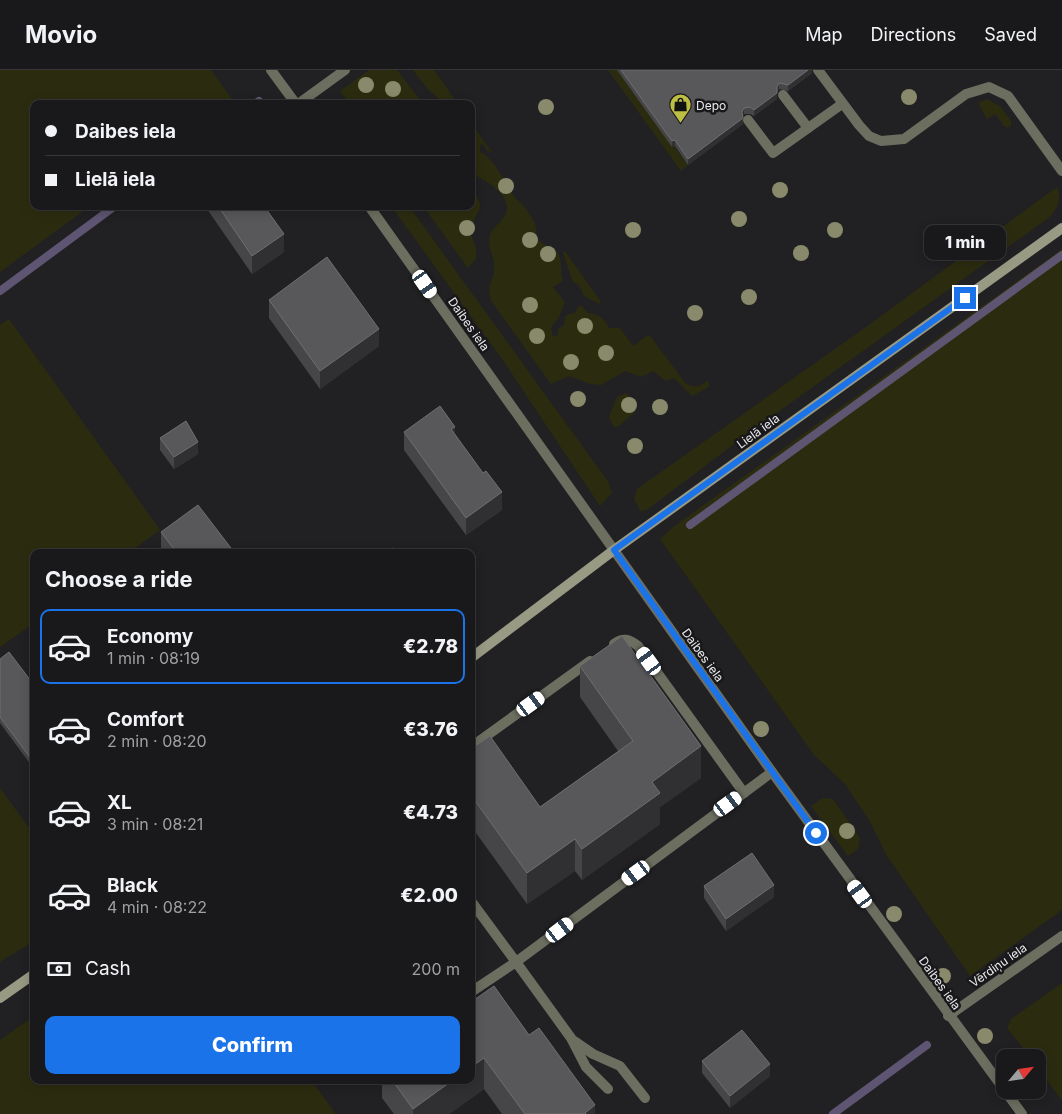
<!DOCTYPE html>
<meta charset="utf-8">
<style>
:root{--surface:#19181a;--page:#222123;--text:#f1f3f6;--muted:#9fa0a2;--line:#373739;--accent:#1a73e8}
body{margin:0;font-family:Inter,sans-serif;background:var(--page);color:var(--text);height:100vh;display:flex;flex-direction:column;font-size:19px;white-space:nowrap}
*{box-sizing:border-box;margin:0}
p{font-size:16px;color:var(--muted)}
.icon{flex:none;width:28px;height:28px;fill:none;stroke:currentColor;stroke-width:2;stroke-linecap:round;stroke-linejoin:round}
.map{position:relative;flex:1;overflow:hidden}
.side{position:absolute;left:30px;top:479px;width:445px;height:535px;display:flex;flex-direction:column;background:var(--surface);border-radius:10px;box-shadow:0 2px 12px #0003,0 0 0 1px var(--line)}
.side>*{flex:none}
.guide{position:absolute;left:30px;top:30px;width:445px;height:110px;border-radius:10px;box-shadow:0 2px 12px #0003,0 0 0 1px var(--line);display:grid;align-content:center;height:110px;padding:0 15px;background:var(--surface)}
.needle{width:32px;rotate:61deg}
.fabs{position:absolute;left:996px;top:979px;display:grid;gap:10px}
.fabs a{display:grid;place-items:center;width:50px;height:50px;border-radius:10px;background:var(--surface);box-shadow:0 2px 12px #0003,0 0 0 1px var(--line);font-size:25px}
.end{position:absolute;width:22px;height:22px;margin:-11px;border:6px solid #1a73e8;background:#fff;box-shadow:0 0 0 2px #fff}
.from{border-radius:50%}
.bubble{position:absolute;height:35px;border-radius:10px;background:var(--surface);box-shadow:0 2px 12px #0003,0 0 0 1px var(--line);font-size:16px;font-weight:800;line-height:35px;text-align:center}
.car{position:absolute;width:15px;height:30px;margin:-15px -8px;border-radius:6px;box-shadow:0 0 4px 1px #0007;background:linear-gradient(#fff 24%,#345 0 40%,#fff 0 76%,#345 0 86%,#fff 0)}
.guide b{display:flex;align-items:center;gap:18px;height:48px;font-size:19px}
.guide b+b{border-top:1px solid var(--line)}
.guide i{width:12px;height:12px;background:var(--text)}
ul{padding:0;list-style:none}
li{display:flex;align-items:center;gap:15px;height:75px;margin:0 10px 8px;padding:0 5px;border:2px solid transparent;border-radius:10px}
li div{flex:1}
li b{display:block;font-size:19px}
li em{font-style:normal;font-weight:800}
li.selected{border-color:var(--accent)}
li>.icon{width:45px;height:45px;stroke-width:1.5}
h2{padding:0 15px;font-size:22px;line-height:60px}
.pay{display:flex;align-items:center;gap:12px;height:55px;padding:0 15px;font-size:19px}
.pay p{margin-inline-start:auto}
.action{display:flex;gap:10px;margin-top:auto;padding:10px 15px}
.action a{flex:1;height:58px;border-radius:10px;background:var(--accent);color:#fff;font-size:20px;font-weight:800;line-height:58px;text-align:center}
header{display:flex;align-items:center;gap:30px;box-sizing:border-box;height:70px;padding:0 25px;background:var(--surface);border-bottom:1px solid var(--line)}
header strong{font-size:24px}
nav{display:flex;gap:28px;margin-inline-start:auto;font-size:18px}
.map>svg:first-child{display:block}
.green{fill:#2b2c0f}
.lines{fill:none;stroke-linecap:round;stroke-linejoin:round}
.stream{stroke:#5e5572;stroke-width:8}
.lane{stroke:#6c6e60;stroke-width:10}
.street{stroke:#6c6e60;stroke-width:10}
.secondary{stroke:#989a83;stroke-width:10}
.tree{fill:#898a6b}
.wall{fill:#464548}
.shaded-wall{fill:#302f32}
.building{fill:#58575a;stroke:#6f6e70}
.route{stroke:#1a73e8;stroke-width:6}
.labels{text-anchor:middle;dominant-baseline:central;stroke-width:5;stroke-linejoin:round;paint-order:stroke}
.poi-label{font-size:12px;fill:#eae9eb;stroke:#18171a;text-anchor:start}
.street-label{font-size:12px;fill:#eae9eb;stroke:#18171a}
</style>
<header>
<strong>Movio</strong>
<nav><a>Map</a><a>Directions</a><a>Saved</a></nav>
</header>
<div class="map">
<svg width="1062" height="1044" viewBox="0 0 1062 1044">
<rect width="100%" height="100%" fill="#212023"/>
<g class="green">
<path d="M0,0H211L234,32L230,34H34V136H90L0,202Z"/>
<path d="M369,0H397L417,26L425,34H350L340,21Z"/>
<path d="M413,0H434L458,34C437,34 425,16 413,0Z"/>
<path d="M608,0H617L688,95L681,101Z"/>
<path d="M987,29L1001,37L1011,51V57H1005L995,44L987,49L978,33Z"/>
<path d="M471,53L492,82L487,81L483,74L480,75V82C493,87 507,115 514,126C516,130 520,131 522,134C527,139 532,148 535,154C537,159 535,164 538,169C542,177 556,176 559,185C562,193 560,203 563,211L553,217L565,232L559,247L551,258L553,267L558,265V259L564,255L565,246L576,242L578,236H582L588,243C598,244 604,247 609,258H620L633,276L648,265L650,266L686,314C694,318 702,317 708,310L709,317L692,326L674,308L666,311L653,301L641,307L625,301L601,315L590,314L569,306L551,314L491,231C486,212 494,213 494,198C495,186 486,177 490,165C492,158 498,155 502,150C519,128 487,111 471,103Z"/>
<path d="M1057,117C1062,129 1058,136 1051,146L746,365L648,439L641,442L634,429L637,419L866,257Z"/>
<path d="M471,121C491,139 472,143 470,162L476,178V189L468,198L423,136H471Z"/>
<path d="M391,136H409L609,413L612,423L600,436L502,289Z"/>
<path d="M1062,179V840L970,906L887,786L869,750L845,714L814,685L660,469L673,457Z"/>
<path d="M565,181L601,232L599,234L584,226L579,215L573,212L563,183Z"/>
<path d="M9,249L160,460L130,482H34V553L0,577V255Z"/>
<path d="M626,323L634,330L636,341L619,356L614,357L609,347L617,327Z"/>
<path d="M0,718L34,765V871L0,892Z"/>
<path d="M823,728L833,729L860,768L858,779L848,786L811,736Z"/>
<path d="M1062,913V1031L1038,998V988L1030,987L1007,958L1011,949Z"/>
<path d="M34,946V1010H311L336,1044H0V970Z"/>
</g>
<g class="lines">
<g class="stream">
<path d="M255,34L259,31"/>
<path d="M0,221L115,136"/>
<path d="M690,455L1062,185"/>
<path d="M833,1044L927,975"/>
</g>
<g class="lane">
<path d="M818,0L859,55L869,66L881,71L904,69L966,24L989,17L1008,26L1062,101"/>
<path d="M783,25L808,58"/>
<path d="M298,34L345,0"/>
<path d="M748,50L773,83L842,34"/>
<path d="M614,574C623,567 629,569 638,576L744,723"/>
<path d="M471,677L590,591"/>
<path d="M471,831L516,892L772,702"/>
<path d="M471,922L516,892L571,968L586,997L608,1019"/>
<path d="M574,971L593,984L620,996L645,1028"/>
</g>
<g class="street">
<path d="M271,0L296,34"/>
<path d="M369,136L772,702L1022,1044"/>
<path d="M948,946L1062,866"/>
</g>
<g class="secondary">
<path d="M471,588L614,480L1062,158"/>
<path d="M0,928L34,904"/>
</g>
</g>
<g class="tree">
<circle cx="366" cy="15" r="8"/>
<circle cx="393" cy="19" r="8"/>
<circle cx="909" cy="27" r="8"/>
<circle cx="546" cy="37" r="8"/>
<circle cx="506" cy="116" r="8"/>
<circle cx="780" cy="120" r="8"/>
<circle cx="739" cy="149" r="8"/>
<circle cx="467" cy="158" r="8"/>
<circle cx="633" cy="160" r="8"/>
<circle cx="835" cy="160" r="8"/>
<circle cx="530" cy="170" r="8"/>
<circle cx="801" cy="183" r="8"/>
<circle cx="548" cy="184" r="8"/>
<circle cx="749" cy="227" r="8"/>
<circle cx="530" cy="235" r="8"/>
<circle cx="695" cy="243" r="8"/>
<circle cx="585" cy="256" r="8"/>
<circle cx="537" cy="266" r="8"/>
<circle cx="606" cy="283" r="8"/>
<circle cx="571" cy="292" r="8"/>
<circle cx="578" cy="329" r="8"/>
<circle cx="629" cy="335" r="8"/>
<circle cx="660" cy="337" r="8"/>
<circle cx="635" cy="376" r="8"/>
<circle cx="761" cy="659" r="8"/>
<circle cx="847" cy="761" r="8"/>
<circle cx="894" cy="844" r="8"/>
<circle cx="943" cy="906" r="8"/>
<circle cx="985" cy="966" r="8"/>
</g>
<g class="wall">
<path d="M617,0H812V3L788,21L779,19L777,22V29L754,46L750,44H744L742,47L743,54L688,95L675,76L672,77Z"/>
<path d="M207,136H265L284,182L252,204L207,139Z"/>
<path d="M269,230L379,276L320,319L269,248Z"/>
<path d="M404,362L455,364L502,440L466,465L404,380Z"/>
<path d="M160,368L198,384L174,399L160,380Z"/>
<path d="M161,462L234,482H163L161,480Z"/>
<path d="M0,589L34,615V699L0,653Z"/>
<path d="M580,596L701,708L660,737V754L582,810L575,801L527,834L471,756V679L540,737L618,681L580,627Z"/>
<path d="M704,816L774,827L726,861L704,828Z"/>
<path d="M471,932L529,965L595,1044H502L484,1019L449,1044H394L382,1028V1010H471Z"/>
<path d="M702,991L770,1006L730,1038L702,1003Z"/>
</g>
<g class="shaded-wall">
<path d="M808,0H812V3L788,21V15Z"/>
<path d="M779,13V19L777,23V17Z"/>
<path d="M777,23V29L754,46V40Z"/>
<path d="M744,38V44L742,48V42Z"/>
<path d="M743,48V54L688,95V89Z"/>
<path d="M675,70V76L672,77V71Z"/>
<path d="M284,164V182L252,204V186Z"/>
<path d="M379,259V276L320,319V301Z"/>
<path d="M455,357V374L451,359Z"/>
<path d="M198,372V384L174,399V387Z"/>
<path d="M502,422V440L466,465V448Z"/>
<path d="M701,676V708L660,737V754L582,810V779L652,712Z"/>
<path d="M575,769V801L527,834V803Z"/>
<path d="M774,815V827L726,861V849Z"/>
<path d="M484,988V1019L449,1044H413V1039L453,1010H471V997Z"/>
<path d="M770,994V1006L730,1038V1026Z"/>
<path d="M595,1035V1044H585V1043Z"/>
</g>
<g class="building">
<path d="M621,0H808L788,15L779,13L777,17V23L754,40L750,37L744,38L742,42L743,48L688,89L675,70L672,71Z"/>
<path d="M218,136H264L284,164L252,186Z"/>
<path d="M327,187L379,259L320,301L269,230Z"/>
<path d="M440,336L455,357L451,359L483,403L486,401L502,422L466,448L404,362Z"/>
<path d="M186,351L198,372L174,387L160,368Z"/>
<path d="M198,435L234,482H176L161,462Z"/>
<path d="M393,478L396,482H386Z"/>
<path d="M622,566L701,676L652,712L660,723L582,779L575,769L527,803L471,725V679L490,666L540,737L633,671L580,596Z"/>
<path d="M9,582L34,615V693L0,647V589Z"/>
<path d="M752,783L774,815L726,849L704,816Z"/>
<path d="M494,916L529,965L539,958L595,1035L585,1043L586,1044H525L484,988L471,997V932Z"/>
<path d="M742,960L770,994L730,1026L702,991Z"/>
<path d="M392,1010H453L413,1039Z"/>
</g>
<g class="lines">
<path class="route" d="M816,763L614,480L965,228"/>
</g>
<defs>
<symbol id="shop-pin" viewBox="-11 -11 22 30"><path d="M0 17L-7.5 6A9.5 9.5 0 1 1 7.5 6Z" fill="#bcbf44" stroke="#18171a"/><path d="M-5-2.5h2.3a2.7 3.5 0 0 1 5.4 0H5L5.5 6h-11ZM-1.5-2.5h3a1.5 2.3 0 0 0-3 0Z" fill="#111"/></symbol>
</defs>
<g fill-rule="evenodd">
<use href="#shop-pin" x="668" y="22" width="25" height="34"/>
</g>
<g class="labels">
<g class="poi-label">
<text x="696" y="35">Depo</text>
</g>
<g class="street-label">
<text transform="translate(469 254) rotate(55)">Daibes iela</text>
<text transform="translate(758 361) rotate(-36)">Lielā iela</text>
<text transform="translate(703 585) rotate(54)">Daibes iela</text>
<text transform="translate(998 895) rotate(-35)">Vērdiņu iela</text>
<text transform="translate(940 913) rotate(54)">Daibes iela</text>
</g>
</g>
</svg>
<div class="fabs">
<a><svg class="needle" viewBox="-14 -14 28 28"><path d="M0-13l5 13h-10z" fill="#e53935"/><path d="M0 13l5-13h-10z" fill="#9fa0a2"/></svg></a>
</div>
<i class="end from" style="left:816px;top:763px"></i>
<i class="end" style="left:965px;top:228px"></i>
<div class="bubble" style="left:924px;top:155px;width:82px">1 min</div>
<i class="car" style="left:425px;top:214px;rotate:145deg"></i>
<i class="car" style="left:649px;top:591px;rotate:324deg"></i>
<i class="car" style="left:531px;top:634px;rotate:54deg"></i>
<i class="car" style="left:728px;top:734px;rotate:54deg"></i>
<i class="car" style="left:636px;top:803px;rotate:234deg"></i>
<i class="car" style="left:860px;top:824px;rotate:324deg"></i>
<i class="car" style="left:560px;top:860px;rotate:53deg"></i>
<div class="guide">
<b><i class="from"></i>Daibes iela</b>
<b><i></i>Lielā iela</b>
</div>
<section class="side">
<h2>Choose a ride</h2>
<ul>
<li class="selected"><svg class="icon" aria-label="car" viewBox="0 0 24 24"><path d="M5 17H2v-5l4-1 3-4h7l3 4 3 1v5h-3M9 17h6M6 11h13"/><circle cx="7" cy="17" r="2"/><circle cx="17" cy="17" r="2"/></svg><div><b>Economy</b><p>1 min · 08:19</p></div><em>€2.78</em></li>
<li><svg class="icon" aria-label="car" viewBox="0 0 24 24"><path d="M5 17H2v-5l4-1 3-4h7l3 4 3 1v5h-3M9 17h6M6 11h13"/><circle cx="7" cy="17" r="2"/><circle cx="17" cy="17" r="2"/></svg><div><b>Comfort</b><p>2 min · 08:20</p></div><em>€3.76</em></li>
<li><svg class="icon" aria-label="car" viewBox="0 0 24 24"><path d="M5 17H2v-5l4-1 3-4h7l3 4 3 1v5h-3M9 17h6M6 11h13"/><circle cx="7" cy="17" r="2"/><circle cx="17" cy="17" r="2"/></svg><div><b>XL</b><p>3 min · 08:21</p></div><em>€4.73</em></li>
<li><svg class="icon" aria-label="car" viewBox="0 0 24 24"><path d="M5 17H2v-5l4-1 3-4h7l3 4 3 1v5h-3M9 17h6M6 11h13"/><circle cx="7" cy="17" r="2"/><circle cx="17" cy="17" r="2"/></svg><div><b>Black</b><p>4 min · 08:22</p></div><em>€2.00</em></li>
</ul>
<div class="pay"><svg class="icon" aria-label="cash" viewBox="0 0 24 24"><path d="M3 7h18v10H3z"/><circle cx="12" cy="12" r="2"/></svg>Cash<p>200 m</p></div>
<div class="action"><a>Confirm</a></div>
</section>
</div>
